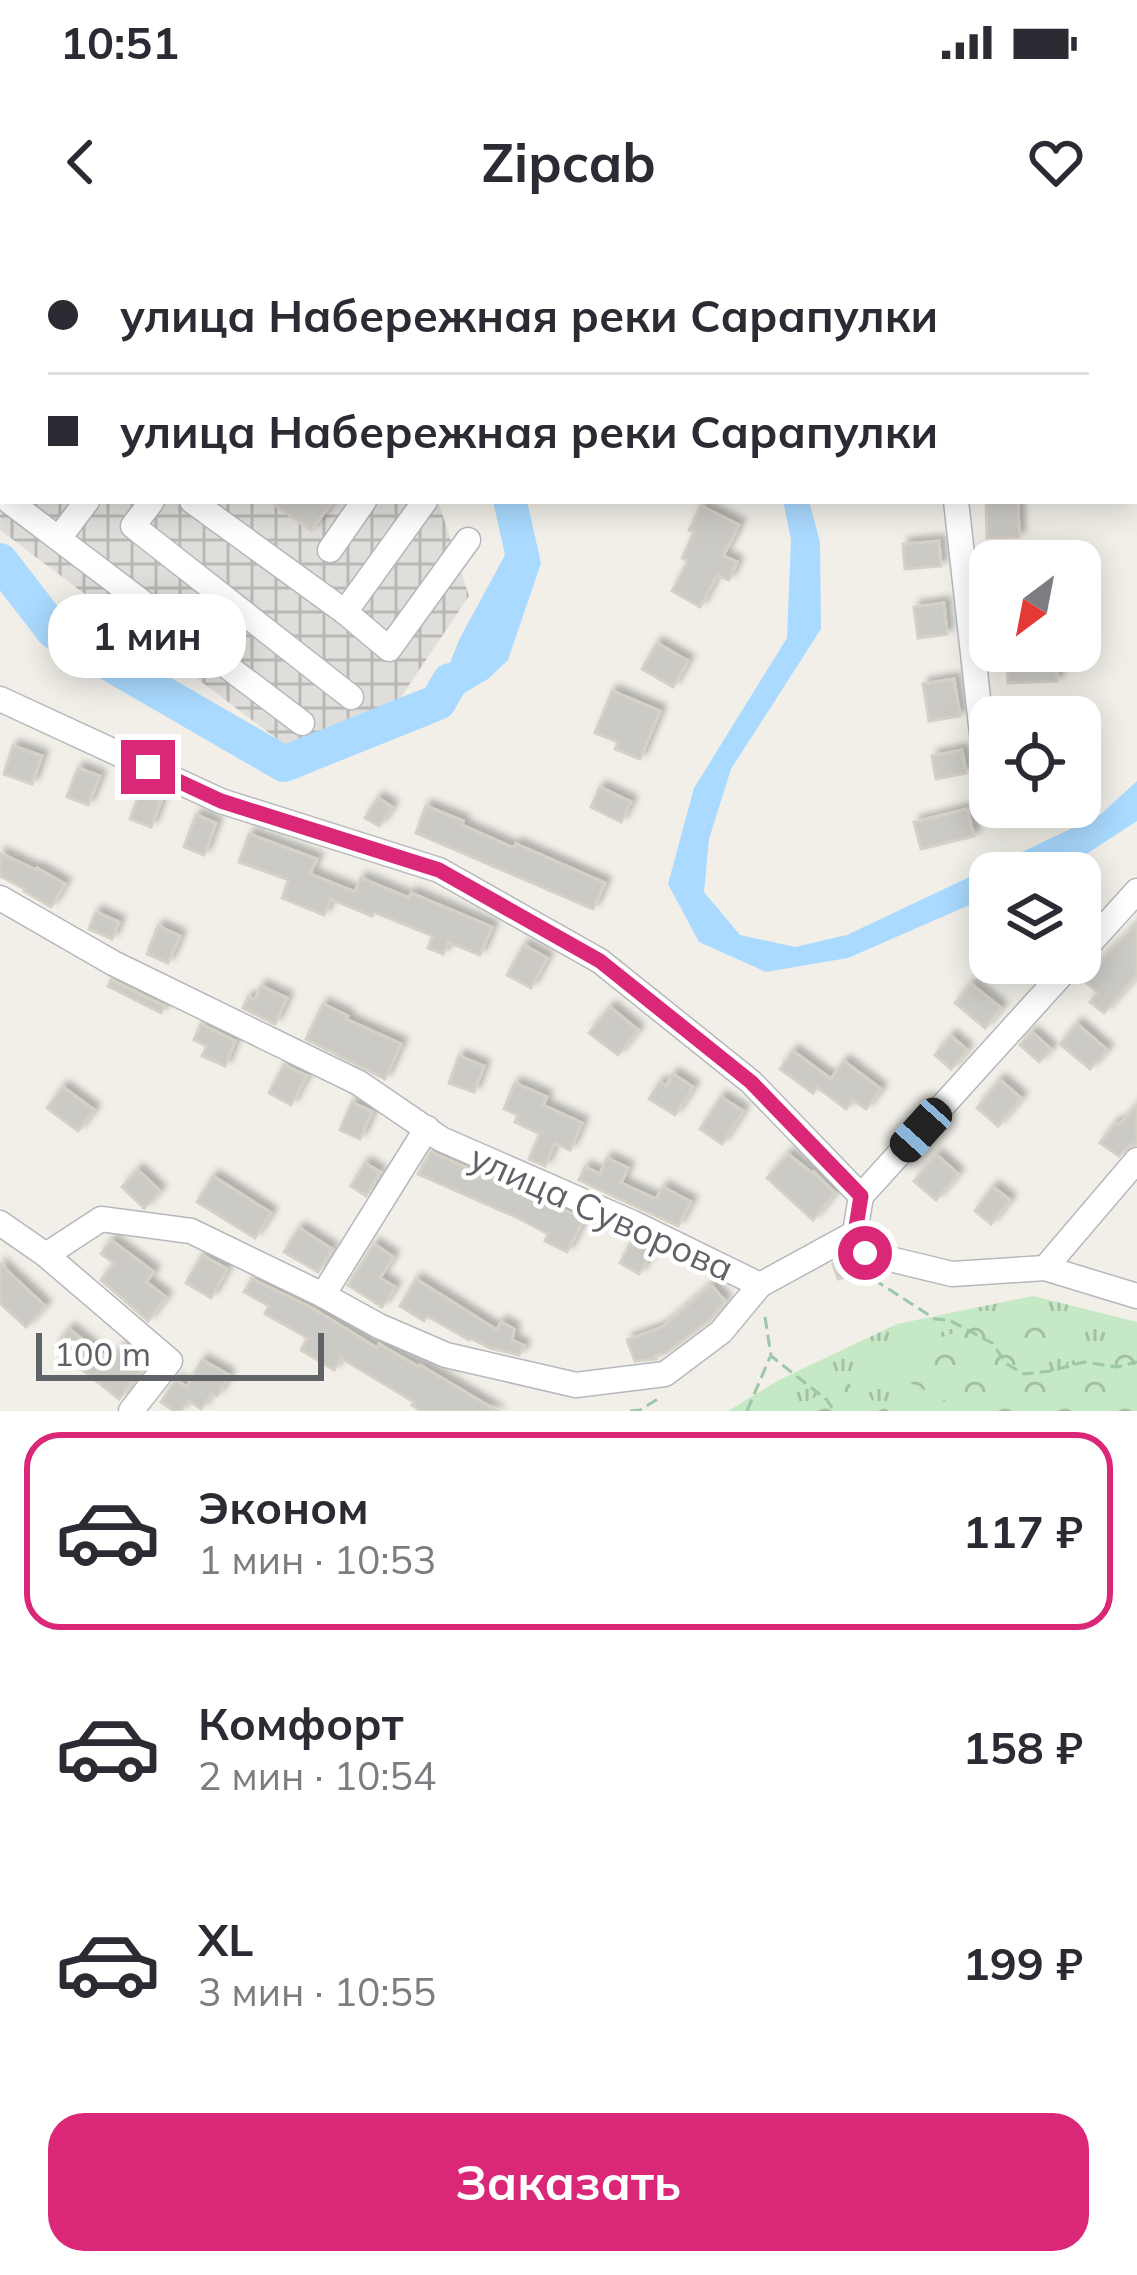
<!DOCTYPE html>
<html lang="ru">
<meta charset="utf-8">
<style>
:root{--surface:#fff;--page:#f2f2f3;--text:#2b2b33;--muted:#7c7c81;--line:#e1e1e2;--accent:#db2777}
body{margin:0;font-family:Mulish,sans-serif;background:var(--page);color:var(--text);height:100vh;display:flex;flex-direction:column;font-size:45px;white-space:nowrap}
*{box-sizing:border-box;margin:0}
p{font-size:39px;color:var(--muted)}
.icon{flex:none;width:66px;height:66px;fill:none;stroke:currentColor;stroke-width:2;stroke-linecap:round;stroke-linejoin:round}
.map{position:relative;height:1171px;overflow:hidden}
.panel{display:flex;flex-direction:column;background:var(--surface);flex:1}
.panel>*{flex:none}
.top-card{position:absolute;left:0px;top:0px;width:1137px;height:264px;box-shadow:0 6px 30px #0003;display:grid;align-content:center;height:264px;padding:0 48px;background:var(--surface)}
.needle{width:78px;rotate:212deg}
.controls{position:absolute;left:969px;top:300px;display:grid;gap:24px}
.controls a{display:grid;place-items:center;width:132px;height:132px;border-radius:24px;background:var(--surface);box-shadow:0 6px 30px #0003;font-size:60px}
.scale{position:absolute;left:36px;bottom:30px;width:288px;box-sizing:border-box;padding-left:12px;border:6px solid #5f6368;border-top:0;font-size:33px;line-height:42px;white-space:nowrap;color:#5f6368;-webkit-text-stroke:9px #fff;paint-order:stroke}
.end{position:absolute;width:54px;height:54px;margin:-27px;border:15px solid #db2777;background:#fff;box-shadow:0 0 0 6px #fff}
.from{border-radius:50%}
.bubble{position:absolute;height:84px;border-radius:36px;background:var(--surface);box-shadow:0 6px 30px #0003;font-size:39px;font-weight:700;line-height:84px;text-align:center}
.car{position:absolute;width:36px;height:72px;margin:-36px -18px;border-radius:15px;box-shadow:0 0 9px 3px #0007;background:linear-gradient(#222 24%,#8ab4d8 0 40%,#222 0 76%,#8ab4d8 0 86%,#222 0)}
.top-card b{display:flex;align-items:center;gap:42px;height:114px;font-size:45px}
.top-card b+b{border-top:3px solid var(--line)}
.top-card i{width:30px;height:30px;background:var(--text)}
ul{padding:21px 0 0;list-style:none}
li{display:flex;align-items:center;gap:36px;height:198px;margin:0 24px 18px;padding:0 24px;border:6px solid transparent;border-radius:36px}
li div{flex:1}
li b{display:block;font-size:45px}
li em{font-style:normal;font-weight:700}
li.current{border-color:var(--accent)}
li>.icon{width:108px;height:108px;stroke-width:1.5}
.action{display:flex;gap:24px;margin-top:auto;padding:24px 48px}
.action a{flex:1;height:138px;border-radius:36px;background:var(--accent);color:#fff;font-size:48px;font-weight:700;line-height:138px;text-align:center}
.status{display:flex;justify-content:space-between;align-items:center;height:84px;padding:0 60px;background:var(--surface);direction:ltr}
.status svg{height:33px;fill:currentColor}
header{display:flex;justify-content:space-between;align-items:center;height:156px;padding:0 48px;background:var(--surface);font-size:54px;font-weight:700}
.map>svg:first-child{display:block}
.industrial{fill:url(#industrial-grid)}
.grass{fill:url(#grass-tufts)}
.forest{fill:url(#forest-crowns)}
.water{fill:#aadaff}
.lines{fill:none;stroke-linecap:round;stroke-linejoin:round}
.river{stroke:#aadaff;stroke-width:36}
.building{fill:#cccac5;stroke:#d6d1c6;stroke-width:3;filter:url(#shadow)}
.minor-casing{stroke:#b5b8bc;stroke-width:27}
.path{stroke:#9cc7a9;stroke-width:3;stroke-dasharray:12 6;stroke-linecap:butt}
.minor{stroke:#fff;stroke-width:24}
.route{stroke:#db2777;stroke-width:15}
.labels{text-anchor:middle;dominant-baseline:central;stroke-width:9;stroke-linejoin:round;paint-order:stroke}
.street-label{font-size:36px;fill:#5f6368;stroke:#fff}
</style>
<div class="status"><b>10:51</b><svg viewBox="0 0 49 12"><path d="M0 12V9h3v3zM5 12V6h3v6zM10 12V3h3v9zM15 12V0h3v12zM26 1h20v11H26zM47 4h2v5h-2z"/></svg></div>
<header><svg class="icon" aria-label="back" viewBox="0 0 24 24"><path d="M15 5l-7 7 7 7"/></svg>Zipcab<svg class="icon" aria-label="heart" viewBox="0 0 24 24"><path d="M12 20l-8-8c-3-5 5-10 8-4 3-6 11-1 8 4z"/></svg></header>
<div class="map">
<svg width="1137" height="1171" viewBox="0 0 1137 1171">
<defs>
<pattern id="industrial-grid" width="8" height="8" patternUnits="userSpaceOnUse" patternTransform="scale(3)"><rect width="8" height="8" fill="#e0deda"/><path d="M0 4h8M4 0v8" fill="none" stroke="#b9b8b5"/></pattern>
<pattern id="grass-tufts" width="24" height="20" patternUnits="userSpaceOnUse" patternTransform="scale(3)"><rect width="24" height="20" fill="#c5e8c5"/><path d="M3 7l-1-3M5 7V3M7 7l1-3M15 17l-1-3M17 17v-4M19 17l1-3" fill="none" stroke="#a3c0a4"/></pattern>
<pattern id="forest-crowns" width="20" height="18" patternUnits="userSpaceOnUse" patternTransform="scale(3)"><rect width="20" height="18" fill="#c5e8c5"/><path d="M2 6a3 3 0 1 1 6 0M12 15a3 3 0 1 1 6 0" fill="none" stroke="#a3c0a4"/></pattern>
<filter id="shadow"><feDropShadow dx="5.5" dy="-5.5" stdDeviation="3" flood-color="#0004"/></filter>
</defs>
<rect width="100%" height="100%" fill="#f1efe8"/>
<g class="industrial">
<path d="M31,0H547L550,3H28Z"/>
<path d="M3,118V261H438L469,356L384,482L285,505L0,290Z"/>
</g>
<path class="grass" d="M1033,1056L1137,1082V1171H728L779,1140L897,1084Z"/>
<g class="forest">
<path d="M1019,1070L1081,1079L1029,1117L1042,1141L1105,1099H1137V1171H966L889,1132L928,1102Z"/>
<path d="M843,1140L889,1171H805L807,1162Z"/>
</g>
<g class="water">
<path d="M493,261H527L541,323L508,420L488,439L420,479L409,460L443,440L460,398L505,315Z"/>
<path d="M783,261H809L820,302L821,389L731,529L709,599L704,652L740,695L795,707L847,695L1100,575L1137,541V581L1088,613L1043,633H990V656L848,718L766,732L699,702L668,644L694,548L787,398L791,299Z"/>
</g>
<g class="lines">
<path class="river" d="M0,321L54,391L284,524L438,462L450,441"/>
</g>
<g class="building">
<path d="M270,261H333L311,291Z"/>
<path d="M986,261H1018L1019,297L987,298Z"/>
<path d="M701,266L739,285L723,316L737,322L729,340L717,335L700,367L672,351L688,321L682,318L694,292L689,290Z"/>
<path d="M939,301L941,326L905,329L903,304Z"/>
<path d="M944,363L947,394L918,398L914,367Z"/>
<path d="M657,403L688,421L673,447L642,429Z"/>
<path d="M1023,411H1056L1057,441L1008,443L1007,421H1024Z"/>
<path d="M954,439L960,476L929,481L923,444Z"/>
<path d="M612,451L660,471L640,519L615,509L618,502L595,493Z"/>
<path d="M13,506L42,516L32,544L4,534Z"/>
<path d="M962,510L966,533L936,539L932,516Z"/>
<path d="M78,528L100,536L88,565L67,557Z"/>
<path d="M600,547L631,562L621,582L591,567Z"/>
<path d="M140,553L161,561L151,587L130,579Z"/>
<path d="M378,558L392,567L379,586L365,578Z"/>
<path d="M426,566L463,581L462,585L514,608L516,604L605,643L593,669L416,593Z"/>
<path d="M967,569L974,596L921,609L914,582Z"/>
<path d="M196,575L216,583L204,615L184,607Z"/>
<path d="M249,594L317,619L310,634L355,652L361,638L409,658L411,653L492,687L480,715L448,702L443,714L428,708L433,696L374,672L372,676L331,659L324,675L282,658L289,640L239,622Z"/>
<path d="M0,613L36,630L37,628L65,644L51,667L24,651L25,649L0,636Z"/>
<path d="M96,672L119,682L112,699L89,689Z"/>
<path d="M1137,683V735L1104,773L1090,762L1098,753L1083,740Z"/>
<path d="M158,686L180,696L168,723L147,714Z"/>
<path d="M524,705L547,718L531,748L507,735Z"/>
<path d="M111,740L164,766L161,773L108,746Z"/>
<path d="M971,744L1001,768L985,788L955,763Z"/>
<path d="M261,746L287,758L275,784L243,768L248,757L255,760Z"/>
<path d="M323,764L348,776L346,779L401,804L385,839L306,799Z"/>
<path d="M610,767L638,790L618,815L589,793Z"/>
<path d="M201,784L235,801L225,826L202,816L207,806L194,800Z"/>
<path d="M1077,784L1107,810L1090,829L1060,804Z"/>
<path d="M1032,792L1051,809L1039,822L1020,805Z"/>
<path d="M951,796L967,810L951,829L935,815Z"/>
<path d="M793,811L831,839L844,821L881,849L866,869L853,860L846,869L817,847L813,853L780,829Z"/>
<path d="M459,816L484,826L474,852L449,843Z"/>
<path d="M284,825L307,836L291,865L269,853Z"/>
<path d="M673,834L693,847L675,875L649,859L660,842L666,846Z"/>
<path d="M1000,840L1021,858L998,886L977,868Z"/>
<path d="M515,843L547,857L543,865L582,883L570,910L555,903L545,926L529,919L540,894L515,882L518,875L504,869Z"/>
<path d="M63,847L94,870L78,891L47,868Z"/>
<path d="M721,857L743,871L722,904L700,889Z"/>
<path d="M352,862L372,872L360,899L340,890Z"/>
<path d="M1137,865V904L1130,905L1119,916L1100,903L1115,883L1119,885Z"/>
<path d="M431,912L584,979L567,1012L545,1001L548,994L516,977L418,934Z"/>
<path d="M788,914L813,934L814,932L835,953L813,980L767,938Z"/>
<path d="M937,915L958,934L936,960L914,941Z"/>
<path d="M607,918L628,928L621,943L656,959L663,947L691,962L678,986L579,940L585,927L600,934Z"/>
<path d="M365,923L380,932L366,956L351,946Z"/>
<path d="M138,930L160,951L144,968L122,947Z"/>
<path d="M213,936L271,973L255,998L197,962Z"/>
<path d="M993,947L1010,960L991,984L975,971Z"/>
<path d="M299,988L332,1009L318,1032L284,1012Z"/>
<path d="M111,1000L154,1032L146,1042L166,1057L148,1081L101,1040L114,1023L101,1014Z"/>
<path d="M632,1001L652,1011L639,1034L620,1023Z"/>
<path d="M374,1004L393,1017L380,1038L395,1047L382,1067L348,1045Z"/>
<path d="M202,1015L227,1029L211,1058L186,1043Z"/>
<path d="M849,1017L858,1034L838,1039L833,1024Z"/>
<path d="M0,1024L45,1066L26,1087L0,1063Z"/>
<path d="M252,1039L312,1068L377,1108L379,1104L419,1127L420,1125L497,1171H421L412,1165L414,1162L341,1118L334,1130L301,1110L308,1098L265,1074L269,1066L244,1052Z"/>
<path d="M416,1039L497,1090L501,1082L514,1089L512,1100L524,1106L519,1115L490,1108L470,1098L469,1100L427,1076L424,1081L400,1066Z"/>
<path d="M711,1045L725,1061L710,1080L667,1112L655,1116L656,1119L635,1121L627,1100L663,1087Z"/>
<path d="M69,1089L110,1121L125,1105L146,1122L119,1159L55,1108Z"/>
<path d="M202,1120L229,1135L217,1156L212,1153L201,1169L188,1160L181,1171H174L161,1162L176,1140L187,1147Z"/>
</g>
<g class="lines">
<defs>
<g id="minor">
<path d="M47,0L51,3"/>
<path d="M140,0L143,3"/>
<path d="M237,0L241,3"/>
<path d="M470,0L474,3"/>
<path d="M592,0L596,3"/>
<path d="M926,0V3"/>
<path d="M322,3L324,0"/>
<path d="M396,3L398,0"/>
<path d="M1134,214H1137"/>
<path d="M152,261L133,286L351,457"/>
<path d="M192,261L345,372"/>
<path d="M425,261L345,372L389,409L468,300"/>
<path d="M956,261L986,530"/>
<path d="M10,262L302,483"/>
<path d="M59,298L87,261"/>
<path d="M330,310L364,261"/>
<path d="M0,459L221,561L439,630L600,721L751,842L861,956L855,993L865,1013L952,1034L1045,1028L1137,1056"/>
<path d="M0,658L113,723L359,843L441,899L633,983L760,1045L721,1092L665,1134L576,1145L446,1115L379,1086L323,1055L191,991L101,979L46,1015"/>
<path d="M1080,714L1137,651"/>
<path d="M861,956L1072,723"/>
<path d="M0,983L46,1015L170,1121L131,1171"/>
<path d="M1045,1028L1137,920"/>
<path d="M760,1045L855,993"/>
<path d="M323,1055L427,888"/>
</g>
</defs>
<use href="#minor" class="minor-casing"/>
<g class="path">
<path d="M873,1039L935,1079L949,1080L992,1103L1007,1124L1024,1134L1050,1131L1084,1122L1117,1127L1137,1122"/>
<path d="M765,1077L771,1116L827,1160L834,1171"/>
<path d="M630,1171L640,1170L661,1157"/>
<path d="M747,1171L770,1117"/>
</g>
<use href="#minor" class="minor"/>
</g>
<g class="lines">
<path class="route" d="M148,527L221,561L439,630L600,721L751,842L861,956L855,993L865,1013"/>
</g>
<g class="labels">
<g class="street-label">
<text transform="translate(602 972) rotate(24)">улица Суворова</text>
</g>
</g>
</svg>
<div class="controls">
<a><svg class="needle" viewBox="-14 -14 28 28"><path d="M0-13l5 13h-10z" fill="#e53935"/><path d="M0 13l5-13h-10z" fill="#7c7c81"/></svg></a>
<a><svg class="icon" aria-label="locate" viewBox="0 0 24 24"><circle cx="12" cy="12" r="6"/><path d="M12 2v4M12 18v4M2 12h4M18 12h4"/></svg></a>
<a><svg class="icon" aria-label="layers" viewBox="0 0 24 24"><path d="M12 4l9 5-9 5-9-5zM3 14l9 5 9-5"/></svg></a>
</div>
<div class="scale">100 m</div>
<i class="end from" style="left:865px;top:1013px"></i>
<i class="end" style="left:148px;top:527px"></i>
<div class="bubble" style="left:48px;top:354px;width:198px">1 мин</div>
<i class="car" style="left:921px;top:890px;rotate:222deg"></i>
<div class="top-card">
<b><i class="from"></i>улица Набережная реки Сарапулки</b>
<b><i></i>улица Набережная реки Сарапулки</b>
</div>
</div>
<section class="panel">
<ul>
<li class="current"><svg class="icon" aria-label="car" viewBox="0 0 24 24"><path d="M5 17H2v-5l4-1 3-4h7l3 4 3 1v5h-3M9 17h6M6 11h13"/><circle cx="7" cy="17" r="2"/><circle cx="17" cy="17" r="2"/></svg><div><b>Эконом</b><p>1 мин · 10:53</p></div><em>117 ₽</em></li>
<li><svg class="icon" aria-label="car" viewBox="0 0 24 24"><path d="M5 17H2v-5l4-1 3-4h7l3 4 3 1v5h-3M9 17h6M6 11h13"/><circle cx="7" cy="17" r="2"/><circle cx="17" cy="17" r="2"/></svg><div><b>Комфорт</b><p>2 мин · 10:54</p></div><em>158 ₽</em></li>
<li><svg class="icon" aria-label="car" viewBox="0 0 24 24"><path d="M5 17H2v-5l4-1 3-4h7l3 4 3 1v5h-3M9 17h6M6 11h13"/><circle cx="7" cy="17" r="2"/><circle cx="17" cy="17" r="2"/></svg><div><b>XL</b><p>3 мин · 10:55</p></div><em>199 ₽</em></li>
</ul>
<div class="action"><a>Заказать</a></div>
</section>
